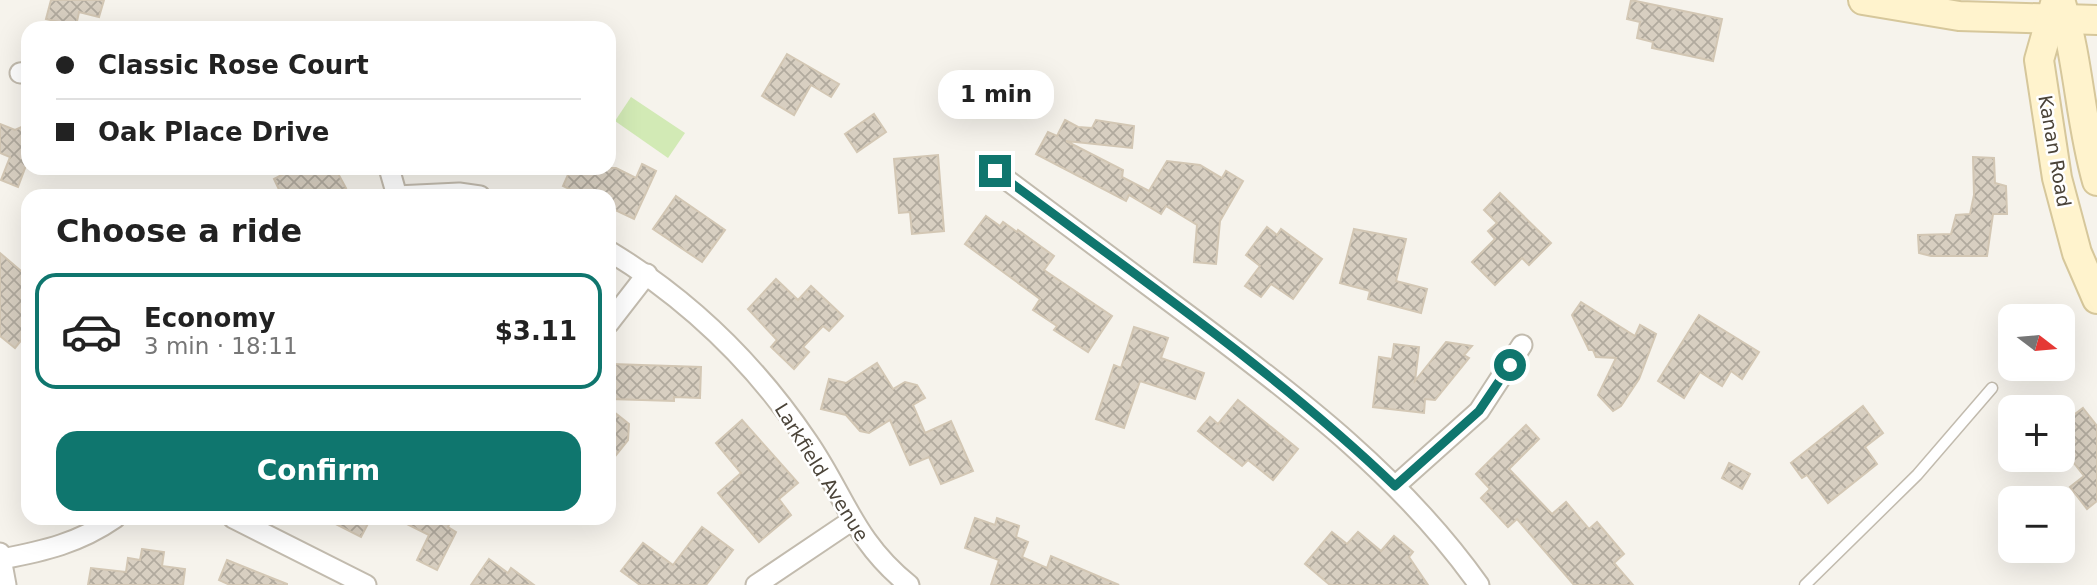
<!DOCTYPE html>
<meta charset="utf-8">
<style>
:root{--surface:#fff;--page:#f6f6f6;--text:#222;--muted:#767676;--line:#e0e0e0;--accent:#0f766e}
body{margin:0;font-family:"DejaVu Sans",sans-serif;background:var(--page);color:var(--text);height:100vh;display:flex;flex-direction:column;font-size:26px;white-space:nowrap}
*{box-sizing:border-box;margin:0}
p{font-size:23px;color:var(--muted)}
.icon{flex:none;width:38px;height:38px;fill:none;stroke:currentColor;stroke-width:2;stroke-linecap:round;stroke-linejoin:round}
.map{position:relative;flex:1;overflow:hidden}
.panel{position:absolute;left:21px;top:189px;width:595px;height:336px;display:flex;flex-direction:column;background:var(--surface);border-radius:21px;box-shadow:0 7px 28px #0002}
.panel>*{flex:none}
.top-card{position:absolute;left:21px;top:21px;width:595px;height:154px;border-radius:21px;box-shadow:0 7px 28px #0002;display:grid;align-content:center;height:154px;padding:0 35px;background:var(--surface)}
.needle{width:46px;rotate:106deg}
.controls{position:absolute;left:1998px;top:304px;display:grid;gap:14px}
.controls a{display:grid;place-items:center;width:77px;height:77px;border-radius:14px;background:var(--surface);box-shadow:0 7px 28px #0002;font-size:35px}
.end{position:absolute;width:32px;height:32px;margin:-16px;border:9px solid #0f766e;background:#fff;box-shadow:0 0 0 4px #fff}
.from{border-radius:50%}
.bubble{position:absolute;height:49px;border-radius:21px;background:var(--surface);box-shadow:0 7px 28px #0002;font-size:23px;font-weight:700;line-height:49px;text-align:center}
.top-card b{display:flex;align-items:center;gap:24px;height:66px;font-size:26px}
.top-card b+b{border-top:2px solid var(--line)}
.top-card i{width:18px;height:18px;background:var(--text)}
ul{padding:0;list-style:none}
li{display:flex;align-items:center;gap:21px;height:116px;margin:0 14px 10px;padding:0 21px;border:4px solid transparent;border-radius:21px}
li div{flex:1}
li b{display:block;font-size:26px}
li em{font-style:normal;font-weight:700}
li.on{border-color:var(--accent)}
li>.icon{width:63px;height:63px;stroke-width:1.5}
h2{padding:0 35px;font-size:32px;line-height:84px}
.primary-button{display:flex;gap:14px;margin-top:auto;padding:14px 35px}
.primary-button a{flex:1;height:80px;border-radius:21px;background:var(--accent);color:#fff;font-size:28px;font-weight:700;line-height:80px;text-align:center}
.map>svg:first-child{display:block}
.pitch{fill:#d2eab5}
.building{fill:url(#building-cross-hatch);stroke:#d3c7b4;stroke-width:2}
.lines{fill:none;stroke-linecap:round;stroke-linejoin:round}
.lane-casing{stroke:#c2bbae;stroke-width:13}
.street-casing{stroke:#c2bbae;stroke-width:23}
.secondary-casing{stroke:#d6c79b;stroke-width:32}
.lane{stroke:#fff;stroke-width:10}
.street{stroke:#fff;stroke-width:19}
.secondary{stroke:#fff3cd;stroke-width:28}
.route{stroke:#0f766e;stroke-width:9}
.labels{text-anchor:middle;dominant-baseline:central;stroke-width:5;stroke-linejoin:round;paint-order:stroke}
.street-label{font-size:19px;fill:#4b4439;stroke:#fff}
</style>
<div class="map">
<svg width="2097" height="585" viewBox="0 0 2097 585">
<defs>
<pattern id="building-cross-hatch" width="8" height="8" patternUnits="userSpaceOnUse" patternTransform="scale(1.75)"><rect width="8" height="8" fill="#d8cfc1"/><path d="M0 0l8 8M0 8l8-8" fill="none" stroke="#b1aa9e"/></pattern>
</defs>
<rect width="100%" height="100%" fill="#f6f3ec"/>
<path class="pitch" d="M631,97L685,133L668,158L615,121Z"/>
<g class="building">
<path d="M51,0H104L99,17L79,12L76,26L46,19Z"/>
<path d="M1631,0L1722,19L1713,61L1652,48L1653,42L1637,38L1640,22L1627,19Z"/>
<path d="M787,54L839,84L831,97L811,85L794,115L762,96Z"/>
<path d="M874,114L886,132L857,152L845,134Z"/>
<path d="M1065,120L1078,127L1092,128L1096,120L1134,126L1132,148L1066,141L1123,170L1122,177L1149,191L1167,161L1200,165L1222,178L1226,171L1243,181L1220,221L1216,264L1194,262L1197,225L1166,206L1161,214L1129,195L1126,201L1036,154L1048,132L1057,136Z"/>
<path d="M0,124L15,130L28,124V160L18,187L1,180L10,157L0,153Z"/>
<path d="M938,155L944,231L912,234L910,212L899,213L894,159Z"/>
<path d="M1973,157L1994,158L1995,183L2006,186L2007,214H1993L1987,256H1931L1919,253L1918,235L1951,234L1956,215L1970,214L1974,195Z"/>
<path d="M642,164L656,171L634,219L609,207V196H584L563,186L571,168H616L636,178Z"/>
<path d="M295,168H335L346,188L332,196H282L274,179Z"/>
<path d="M1500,193L1551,243L1529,265L1522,258L1495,285L1472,262L1495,239L1488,231L1497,223L1484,210Z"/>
<path d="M676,196L725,230L702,262L653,229Z"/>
<path d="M986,216L1000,226L1003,222L1017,232L1018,230L1054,256L1044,270L1112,316L1088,352L1054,330L1057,326L1033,310L1040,299L965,244Z"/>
<path d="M1267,227L1277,235L1281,229L1322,259L1293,299L1271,284L1261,297L1245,286L1260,266L1246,255Z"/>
<path d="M1354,229L1406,239L1396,281L1427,289L1421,313L1368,299L1370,291L1340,283Z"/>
<path d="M0,253L28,277V332L15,348L0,336Z"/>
<path d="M776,279L798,300L811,286L843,316L829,331L823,326L803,347L809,352L794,369L771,347L777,340L748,309Z"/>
<path d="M1581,302L1635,336L1640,325L1656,334L1639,379L1621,406L1613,411L1598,395L1616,358L1596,357L1593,350H1589L1572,315Z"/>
<path d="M1699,315L1759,352L1742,379L1731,371L1722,386L1700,372L1684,398L1658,381Z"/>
<path d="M1134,327L1168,338L1161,358L1204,373L1195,399L1140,381L1124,428L1096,419L1114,365L1121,368Z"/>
<path d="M1446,342L1472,346L1464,355L1469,358L1435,400L1425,399L1424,413L1373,407L1379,357L1392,359L1394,344L1419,347L1415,381Z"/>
<path d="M877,363L893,389L905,382L917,385L925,398L913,405L925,433L951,421L973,471L941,484L929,457L910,465L890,420L869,433L860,431L846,415L821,409L829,379L846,383Z"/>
<path d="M612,364L701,367L700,398L674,397V401L610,399Z"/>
<path d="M1238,400L1298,449L1273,480L1248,460L1242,466L1198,431L1210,417L1218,424Z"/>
<path d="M1863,406L1883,433L1865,447L1877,464L1828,503L1807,475L1802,478L1791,463Z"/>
<path d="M609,408L629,424L628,440L609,464Z"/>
<path d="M2083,408L2097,426V501L2087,509L2070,487L2084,476L2063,449V423Z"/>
<path d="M742,420L798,483L779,499L791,515L759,542L718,493L741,473L716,443Z"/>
<path d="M1526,425L1539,439L1509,469L1552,514L1566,502L1589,529L1597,522L1624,554L1614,563L1633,585H1574L1517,519L1508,527L1481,498L1490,489L1476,474Z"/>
<path d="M1729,463L1750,474L1742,489L1722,478Z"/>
<path d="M324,518H371L361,537Z"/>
<path d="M395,518H452L448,527L456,532L437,570L417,560L429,535Z"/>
<path d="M975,518L995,525L997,518L1019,526L1016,537L1028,542L1022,557L1047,568L1051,556L1119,585H991L999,560L965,548Z"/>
<path d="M702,527L733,550L706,585H640L621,571L643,543L673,565Z"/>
<path d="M1332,532L1347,544L1358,532L1381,551L1394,536L1413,552L1409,557L1428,585H1330L1305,564Z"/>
<path d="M142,549L164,552L162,566L185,569L183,585H88L91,568L126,572L128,558L140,560Z"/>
<path d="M489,559L508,573L511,568L534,585H471Z"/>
<path d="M227,560L287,584V585H230L219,580Z"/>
</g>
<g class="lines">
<defs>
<path id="lane" d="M1805,585L1917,475L1992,388"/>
<g id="street">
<path d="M20,73L28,72"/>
<path d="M389,168L397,196"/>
<path d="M995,171C1062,221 1129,271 1196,321C1300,399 1403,478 1479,585"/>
<path d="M396,196L459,193L480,196"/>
<path d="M609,251C688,299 756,365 808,442C845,496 854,541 909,585"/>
<path d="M609,323L647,274"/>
<path d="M1395,486L1479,411L1522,345"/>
<path d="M233,518L366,585"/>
<path d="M0,553L6,585"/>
<path d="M2,559C44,551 79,543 115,518"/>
<path d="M756,585L851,521"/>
</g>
<g id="secondary">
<path d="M1863,0L1959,16L2097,20"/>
<path d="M2056,0L2039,60L2057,178L2077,253L2097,299"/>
<path d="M2061,3C2079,61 2080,122 2097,181"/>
</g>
</defs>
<use href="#lane" class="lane-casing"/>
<use href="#street" class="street-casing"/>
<use href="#secondary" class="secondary-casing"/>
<use href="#lane" class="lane"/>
<use href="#street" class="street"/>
<use href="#secondary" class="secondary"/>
</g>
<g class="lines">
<path class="route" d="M995,171C1131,272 1273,369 1395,486L1479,411L1510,365"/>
</g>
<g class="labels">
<g class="street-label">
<text transform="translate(2055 151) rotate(80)">Kanan Road</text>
<text transform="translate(822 472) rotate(58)">Larkfield Avenue</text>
</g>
</g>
</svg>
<div class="controls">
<a><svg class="needle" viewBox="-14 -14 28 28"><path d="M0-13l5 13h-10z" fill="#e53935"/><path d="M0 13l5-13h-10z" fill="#767676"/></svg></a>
<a>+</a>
<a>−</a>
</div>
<i class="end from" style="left:1510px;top:365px"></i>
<i class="end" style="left:995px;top:171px"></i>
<div class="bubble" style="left:938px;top:70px;width:116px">1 min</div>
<div class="top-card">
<b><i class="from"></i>Classic Rose Court</b>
<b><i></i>Oak Place Drive</b>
</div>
<section class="panel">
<h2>Choose a ride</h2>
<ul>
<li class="on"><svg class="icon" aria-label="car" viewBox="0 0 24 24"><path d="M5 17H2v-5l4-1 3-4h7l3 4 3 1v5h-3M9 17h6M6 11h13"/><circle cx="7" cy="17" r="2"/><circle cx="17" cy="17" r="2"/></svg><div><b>Economy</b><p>3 min · 18:11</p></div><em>$3.11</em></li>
</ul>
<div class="primary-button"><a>Confirm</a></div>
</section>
</div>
